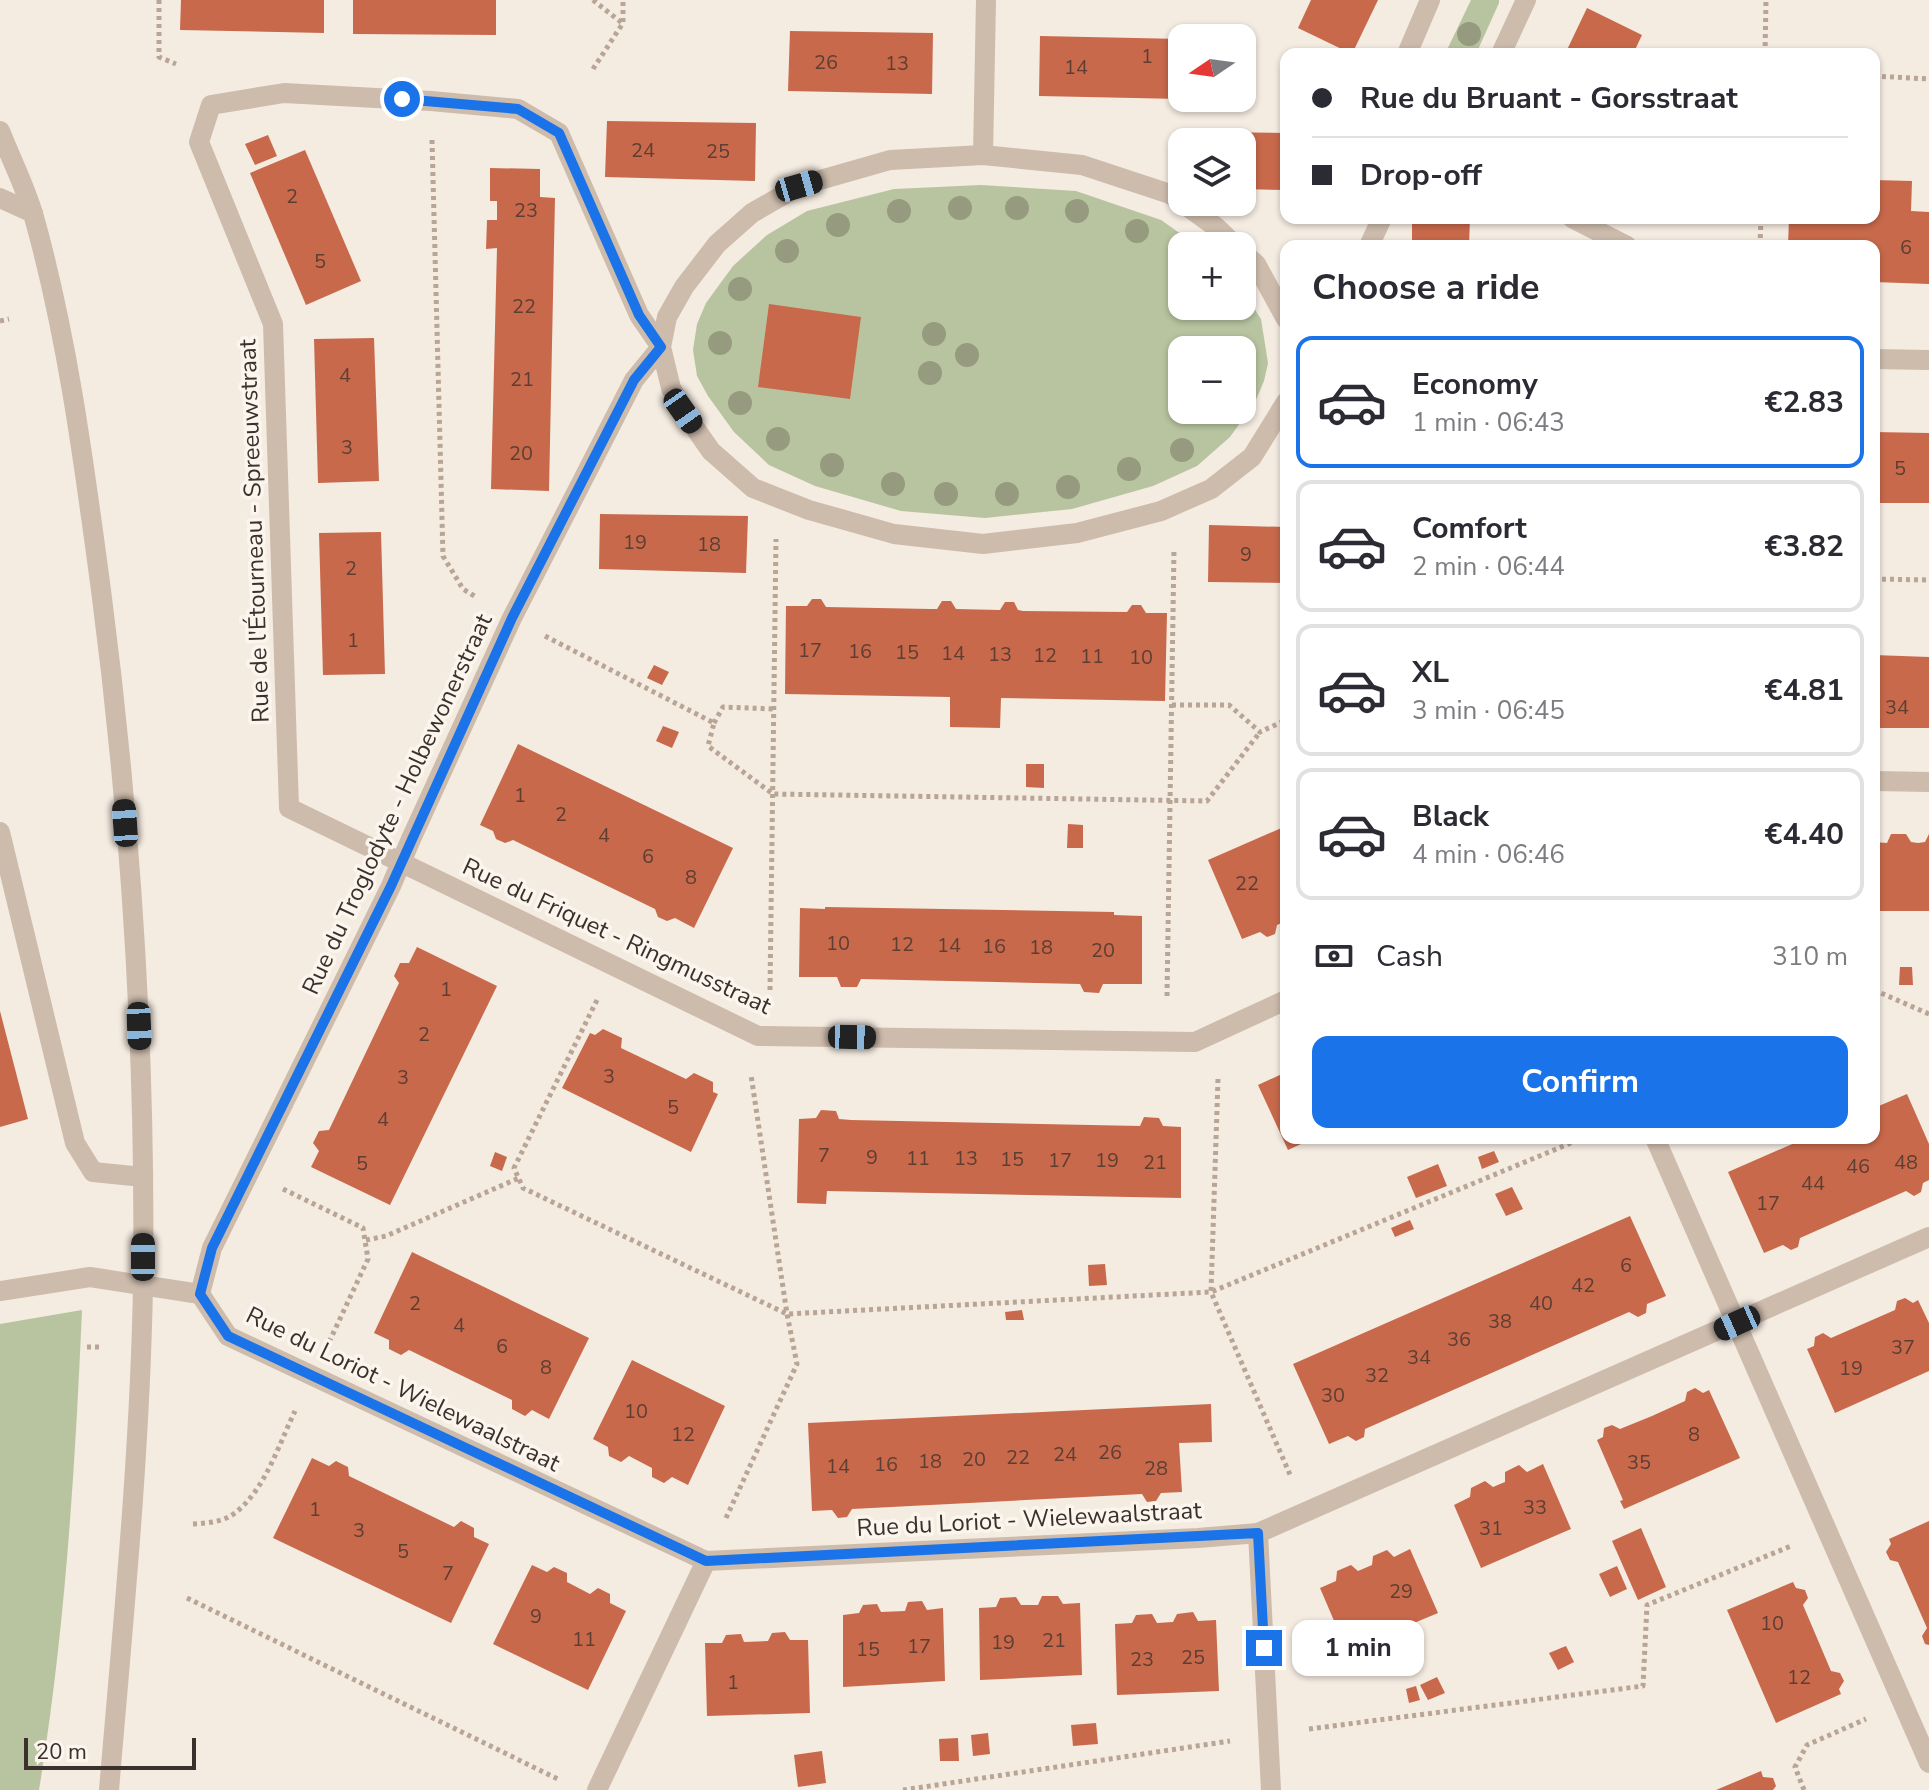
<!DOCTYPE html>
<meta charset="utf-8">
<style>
:root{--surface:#fff;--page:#f2f2f3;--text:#2b2b33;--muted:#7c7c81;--line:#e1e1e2;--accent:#1a73e8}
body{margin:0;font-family:"Nunito Sans",sans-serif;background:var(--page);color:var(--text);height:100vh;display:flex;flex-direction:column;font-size:30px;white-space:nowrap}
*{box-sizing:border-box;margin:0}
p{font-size:26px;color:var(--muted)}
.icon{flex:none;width:44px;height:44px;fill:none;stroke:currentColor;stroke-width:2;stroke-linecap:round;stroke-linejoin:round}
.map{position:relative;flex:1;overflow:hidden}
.side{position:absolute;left:1280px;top:240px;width:600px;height:904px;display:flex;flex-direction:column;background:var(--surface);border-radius:16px;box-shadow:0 2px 6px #0004}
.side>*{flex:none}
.guide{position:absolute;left:1280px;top:48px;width:600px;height:176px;border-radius:16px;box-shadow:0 2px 6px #0004;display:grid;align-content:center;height:176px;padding:0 32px;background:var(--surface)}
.needle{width:52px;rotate:257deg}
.fabs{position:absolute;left:1168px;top:24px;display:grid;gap:16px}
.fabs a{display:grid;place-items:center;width:88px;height:88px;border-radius:16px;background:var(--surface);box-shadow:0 2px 6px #0004;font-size:40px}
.scale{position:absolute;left:24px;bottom:20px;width:172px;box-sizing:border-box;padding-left:8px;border:4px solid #3b302b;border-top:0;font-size:22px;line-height:28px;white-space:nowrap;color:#3b302b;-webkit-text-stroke:6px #fbf5ee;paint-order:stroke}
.end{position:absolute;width:36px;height:36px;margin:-18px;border:10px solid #1a73e8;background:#fff;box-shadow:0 0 0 4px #fff}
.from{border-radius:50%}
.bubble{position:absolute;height:56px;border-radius:16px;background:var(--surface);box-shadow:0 2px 6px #0004;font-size:26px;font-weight:700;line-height:56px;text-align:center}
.car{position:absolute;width:24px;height:48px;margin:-24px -12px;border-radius:10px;box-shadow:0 0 6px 2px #0007;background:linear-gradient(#222 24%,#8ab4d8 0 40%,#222 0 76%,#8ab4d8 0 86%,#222 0)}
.guide b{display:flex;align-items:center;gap:28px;height:76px;font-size:30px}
.guide b+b{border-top:2px solid var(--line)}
.guide i{width:20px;height:20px;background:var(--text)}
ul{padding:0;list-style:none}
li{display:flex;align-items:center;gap:24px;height:132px;margin:0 16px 12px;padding:0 16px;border:4px solid var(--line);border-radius:16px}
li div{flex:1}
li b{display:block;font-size:30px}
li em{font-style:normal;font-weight:700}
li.on{border-color:var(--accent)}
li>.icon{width:72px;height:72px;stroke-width:1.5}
h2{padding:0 32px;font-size:36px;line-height:96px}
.pay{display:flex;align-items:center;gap:20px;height:88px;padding:0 32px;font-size:30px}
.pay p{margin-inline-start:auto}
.action{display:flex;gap:16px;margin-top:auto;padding:16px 32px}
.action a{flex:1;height:92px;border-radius:16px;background:var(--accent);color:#fff;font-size:32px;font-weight:700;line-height:92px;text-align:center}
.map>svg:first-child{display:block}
.green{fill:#b8c4a0;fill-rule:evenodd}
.building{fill:#c8694b}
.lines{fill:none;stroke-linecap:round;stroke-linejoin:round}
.path{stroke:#b9a596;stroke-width:5;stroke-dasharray:4 4;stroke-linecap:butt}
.street{stroke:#cdbbac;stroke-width:20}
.tree{fill:#969b7f}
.route{stroke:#1a73e8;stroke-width:10}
.labels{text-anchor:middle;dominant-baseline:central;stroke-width:7;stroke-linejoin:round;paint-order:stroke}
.number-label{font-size:20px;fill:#5e3e33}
.street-label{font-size:24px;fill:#3b302b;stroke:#fbf5ee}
</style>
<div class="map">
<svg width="1929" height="1790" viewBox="0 0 1929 1790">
<rect width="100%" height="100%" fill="#f4ebe1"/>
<g class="green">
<path d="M1471,0H1499V3L1476,54H1445Z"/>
<path d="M981,185L1076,191L1161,220L1198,246H1182V306H1242V290L1261,319L1268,363L1264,381L1255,402L1230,437L1197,466L1153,486L1072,509L985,518L901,511L815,486L769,465L734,432L708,396L697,376L693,350L697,324L706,303L733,266L767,235L807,211L894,189ZM1182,350H1242V410H1182Z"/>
<path d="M82,1310C75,1471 65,1631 39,1790H0V1324Z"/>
</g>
<g class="building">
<path d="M181,0H324V33L180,30Z"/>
<path d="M353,0H496V35L353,34Z"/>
<path d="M1311,0H1378L1352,54L1298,28Z"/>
<path d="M1587,8L1642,35L1633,54H1565Z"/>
<path d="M790,31L933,33L932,94L788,91Z"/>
<path d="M1040,36L1182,39L1181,99L1039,96Z"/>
<path d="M607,121L756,123L755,181L605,177Z"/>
<path d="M1215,132L1286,133V190L1242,189V142H1215Z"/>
<path d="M268,135L277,156L255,165L245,144Z"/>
<path d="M305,150L361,281L306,305L250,173Z"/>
<path d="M490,168L540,169V197L555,198L549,491L491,489L497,248L486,249L487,220H497V201H490Z"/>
<path d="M1874,180L1912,181L1911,211L1929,212V284L1874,282V246H1788L1789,218H1874Z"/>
<path d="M1412,218H1470L1469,246H1412Z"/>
<path d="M769,304L861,317L850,399L758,387Z"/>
<path d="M374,338L379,481L318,483L314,339Z"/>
<path d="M1874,432L1929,433V503H1874Z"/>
<path d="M600,514L748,516L746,573L599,569Z"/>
<path d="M1209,525L1286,527V583L1208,582Z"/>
<path d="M381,532L385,674L323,675L319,533Z"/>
<path d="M812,599H821L826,607L930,609H937L942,601H951L956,609L1000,610L1005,602H1014L1018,610L1023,611L1127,612L1132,605H1141L1146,613H1167L1165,701L1001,698L1000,728L950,727V697L785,694L786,606H807Z"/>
<path d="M1874,655L1929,657V728H1874Z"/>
<path d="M654,665L669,672L662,685L647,678Z"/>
<path d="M663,726L679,732L672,748L656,741Z"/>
<path d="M518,744L733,848L694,928L675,918L667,921L658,917L655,909L513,840L505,843L496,839L493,831L480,825Z"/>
<path d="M1026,764H1044V788L1026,787Z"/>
<path d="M1068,824L1083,825V848H1067Z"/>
<path d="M1286,826V921L1277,925L1275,934L1267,937L1260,932L1242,939L1208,860Z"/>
<path d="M1891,834H1906L1911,842L1918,843L1925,842L1929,834V911H1874V842L1887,843Z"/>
<path d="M825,907L1114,912V915L1142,916V984H1103L1099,993L1084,992L1080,984L861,979L857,987H841L837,977H799L800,908L825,909Z"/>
<path d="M417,947L497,986L390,1205L311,1167L319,1151L313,1143L319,1131L329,1130L399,983L394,976L400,963H409Z"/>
<path d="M1900,967H1912L1913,985H1899Z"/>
<path d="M0,1011L28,1119L0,1127Z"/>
<path d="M603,1029L622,1038L621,1048L686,1079L694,1073L713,1082V1092L718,1094L691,1152L562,1088L590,1033L595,1035Z"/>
<path d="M1286,1064V1138H1314L1288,1150L1258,1085L1282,1074L1283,1065Z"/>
<path d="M1907,1094L1929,1144V1180L1923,1183L1921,1192L1914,1196L1906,1191L1800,1238L1798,1247L1791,1250L1783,1245L1764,1253L1728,1172L1806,1138H1874V1108Z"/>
<path d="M821,1110L836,1111L839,1119L851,1120L1140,1126L1144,1117L1159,1118L1163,1126L1181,1127V1198L827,1191L826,1204L797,1203L799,1119L816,1118Z"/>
<path d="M1494,1151L1499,1162L1482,1169L1478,1157Z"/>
<path d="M495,1152L507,1157L502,1171L490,1166Z"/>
<path d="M1438,1164L1447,1186L1416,1198L1407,1177Z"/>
<path d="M1512,1187L1523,1209L1506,1216L1495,1194Z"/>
<path d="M1630,1216L1666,1296L1647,1304L1646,1313L1638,1317L1629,1312L1365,1429L1364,1437L1356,1441L1348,1436L1329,1444L1293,1364Z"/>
<path d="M1410,1220L1414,1229L1395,1237L1391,1228Z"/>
<path d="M412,1252L589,1338L549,1419L532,1410L525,1416L512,1409V1400L409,1350L401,1355L389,1349V1340L374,1333Z"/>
<path d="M1105,1264L1107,1285L1089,1286L1088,1265Z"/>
<path d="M1905,1298L1913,1303L1918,1300L1929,1323V1371L1835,1413L1807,1349L1814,1346L1815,1337L1823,1333L1831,1338L1895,1310L1897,1301Z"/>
<path d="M1022,1310L1024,1320H1006L1005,1312Z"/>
<path d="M632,1360L725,1406L688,1485L672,1477L664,1483L652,1477V1468L629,1456L621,1462L609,1456L608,1447L593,1439Z"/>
<path d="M1695,1388L1703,1393L1709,1390L1740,1458L1624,1509L1620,1501L1623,1500L1597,1440L1603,1437L1604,1428L1612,1425L1620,1429L1652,1416L1685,1401L1687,1392Z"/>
<path d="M1211,1404L1212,1442L1179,1443L1182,1492L1161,1493L1156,1501L1147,1502L1142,1494L852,1509L847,1517L838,1518L832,1510L812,1511L808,1423Z"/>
<path d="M312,1458L329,1466L336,1461L348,1467L349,1476L454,1527L461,1521L474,1528V1537L489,1544L451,1623L273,1538Z"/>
<path d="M1543,1464L1571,1529L1481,1568L1454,1505L1470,1497L1471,1488L1485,1481L1493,1487L1505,1482V1472L1519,1465L1527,1472Z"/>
<path d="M1929,1521V1645L1925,1644L1922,1636L1927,1628L1898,1562L1890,1560L1886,1552L1891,1544L1889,1539Z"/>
<path d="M1641,1528L1666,1587L1638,1600L1612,1541Z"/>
<path d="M1410,1549L1438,1613L1347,1651L1320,1588L1336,1581L1337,1571L1351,1565L1358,1571L1372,1565L1373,1556L1387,1550L1394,1557Z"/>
<path d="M532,1565L547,1572L554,1567L567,1573V1582L590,1594L598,1588L610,1594V1603L626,1611L588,1690L493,1644Z"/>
<path d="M1617,1566L1627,1589L1610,1597L1599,1574Z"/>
<path d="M1793,1582L1796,1588L1805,1590L1808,1598L1803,1605L1831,1671L1840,1673L1844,1681L1839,1689L1841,1694L1776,1723L1727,1610Z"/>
<path d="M1042,1596H1058L1063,1604L1080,1603L1082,1675L980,1680L979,1608L996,1607L1000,1598L1016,1597L1021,1605H1038Z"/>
<path d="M922,1601L927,1610L943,1608L945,1681L843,1687V1615L859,1613L863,1605L877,1604L881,1612L905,1611L908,1602Z"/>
<path d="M1193,1612L1198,1621L1216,1620L1219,1691L1117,1695L1115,1624L1132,1623L1136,1615L1152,1614L1157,1623L1173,1622L1177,1614Z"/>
<path d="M785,1632L790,1640H808L810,1713L707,1716L705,1643H722L726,1635L741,1634L744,1642L768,1641L772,1633Z"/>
<path d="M1566,1646L1574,1662L1558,1670L1549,1653Z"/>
<path d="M1437,1677L1445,1693L1428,1700L1420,1685Z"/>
<path d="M1416,1686L1420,1700L1409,1703L1406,1689Z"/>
<path d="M1096,1723L1098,1744L1073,1746L1071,1725Z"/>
<path d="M988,1733L990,1754L973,1756L971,1735Z"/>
<path d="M958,1738L959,1761H940L939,1739Z"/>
<path d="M822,1751L826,1783L798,1787L794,1755Z"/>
<path d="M1761,1771L1763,1777L1773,1778L1776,1786L1773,1790H1716Z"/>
</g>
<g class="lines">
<g class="path">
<path d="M159,0V57L176,64"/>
<path d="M593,0L622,23"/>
<path d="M1765,54L1766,0"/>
<path d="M593,69L623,23V0"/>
<path d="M1874,76L1929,79"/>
<path d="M432,140L443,556L463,589L476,597"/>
<path d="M1760,246L1761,218"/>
<path d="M0,321L9,319"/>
<path d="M1874,579L1929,580"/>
<path d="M545,636L714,723L708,746L773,794L1207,801L1260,732"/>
<path d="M1172,705H1229L1260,732L1286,720"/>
<path d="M714,723L723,707L774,709"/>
<path d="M770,990L776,539"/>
<path d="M1874,990L1929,1014"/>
<path d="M1167,996L1174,549"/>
<path d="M597,1000L514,1168L523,1188L787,1314L1211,1292L1583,1138"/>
<path d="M1218,1079L1211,1292L1291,1477"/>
<path d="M283,1189L363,1228L368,1259L330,1340"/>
<path d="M366,1240L386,1236L519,1178"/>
<path d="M87,1347H102"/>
<path d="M726,1518L797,1364L787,1314L751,1075"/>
<path d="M193,1524C208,1523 223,1522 235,1513C265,1490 279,1444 295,1411"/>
<path d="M187,1598L560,1780"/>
<path d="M1309,1729L1643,1686L1647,1605L1791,1546"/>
<path d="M903,1790L1230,1741"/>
<path d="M1804,1790L1795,1767L1807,1745L1866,1719"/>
</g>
<g class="street">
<path d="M1407,54L1430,0"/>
<path d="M1501,54L1526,0"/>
<path d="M0,131C11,159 26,188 34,217C68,339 84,464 101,590C131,820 146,1054 143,1286C140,1454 123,1623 109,1790"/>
<path d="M983,155L986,0"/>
<path d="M0,198L33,213"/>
<path d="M1572,218L1627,246"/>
<path d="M1236,246L1216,227L1170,194L1082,165L983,155L890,160L799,186L752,213L717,244L684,287L667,317L661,347L671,388L683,411L711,451L753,488L809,510L894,534L983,544L1077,533L1161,511L1211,489L1252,457L1286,402"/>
<path d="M1369,246L1382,218"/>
<path d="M1242,252L1256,264L1286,319"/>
<path d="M1874,359L1929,360"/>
<path d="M1874,781L1929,782"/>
<path d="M0,832L75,1143L93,1172L143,1177"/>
<path d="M1655,1138L1929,1763"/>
<path d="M0,1291L90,1277L200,1294L228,1336L706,1561L1198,1538L1258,1533L1929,1237"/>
<path d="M200,1294L212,1248L391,886L411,839L512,618L634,380L661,347L639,315L559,133L518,109L431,101L284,93L211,105L199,142L273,324L289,808L758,1036L1195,1042L1286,1000"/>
<path d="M1258,1533L1271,1790"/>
<path d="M597,1790L706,1561"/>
</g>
</g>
<g class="tree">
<circle cx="1469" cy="34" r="12"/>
<circle cx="960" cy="208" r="12"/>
<circle cx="1017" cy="208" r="12"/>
<circle cx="899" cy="211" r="12"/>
<circle cx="1077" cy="211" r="12"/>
<circle cx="838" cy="225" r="12"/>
<circle cx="1137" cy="231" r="12"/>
<circle cx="787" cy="251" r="12"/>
<circle cx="740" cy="289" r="12"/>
<circle cx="934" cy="334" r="12"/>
<circle cx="720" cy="343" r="12"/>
<circle cx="967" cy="355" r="12"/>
<circle cx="930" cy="373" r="12"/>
<circle cx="740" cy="403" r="12"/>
<circle cx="778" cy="439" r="12"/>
<circle cx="1182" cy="450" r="12"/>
<circle cx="832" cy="465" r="12"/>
<circle cx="1129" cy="469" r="12"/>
<circle cx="893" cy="484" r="12"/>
<circle cx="1068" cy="487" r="12"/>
<circle cx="946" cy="494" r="12"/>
<circle cx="1007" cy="494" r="12"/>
</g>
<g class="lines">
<path class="route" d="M402,99L518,109L559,133L639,315L661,347L634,380L512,618L391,886L212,1248L200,1294L228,1336L706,1561L1258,1533L1264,1648"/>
</g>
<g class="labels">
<g class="number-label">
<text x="1147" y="56">1</text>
<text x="826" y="62">26</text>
<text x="897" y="63">13</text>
<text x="1076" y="67">14</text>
<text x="643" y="150">24</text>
<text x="718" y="151">25</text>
<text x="292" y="196">2</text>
<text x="526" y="210">23</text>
<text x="1906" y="247">6</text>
<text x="320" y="261">5</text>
<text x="524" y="306">22</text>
<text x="345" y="375">4</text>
<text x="522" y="379">21</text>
<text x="347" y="447">3</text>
<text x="521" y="453">20</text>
<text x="1900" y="468">5</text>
<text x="635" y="542">19</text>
<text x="709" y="544">18</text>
<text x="1246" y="554">9</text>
<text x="351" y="568">2</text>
<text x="353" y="640">1</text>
<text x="810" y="650">17</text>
<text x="860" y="651">16</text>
<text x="907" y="652">15</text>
<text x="953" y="653">14</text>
<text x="1000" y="654">13</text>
<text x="1045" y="655">12</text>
<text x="1092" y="656">11</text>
<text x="1141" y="657">10</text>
<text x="1897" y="707">34</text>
<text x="520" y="795">1</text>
<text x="561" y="814">2</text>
<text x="604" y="835">4</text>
<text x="648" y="856">6</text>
<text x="691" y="877">8</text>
<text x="1247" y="883">22</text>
<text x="838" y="943">10</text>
<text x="902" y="944">12</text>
<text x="949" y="945">14</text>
<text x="994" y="946">16</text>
<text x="1041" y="947">18</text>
<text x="1103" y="950">20</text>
<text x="446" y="989">1</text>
<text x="424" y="1034">2</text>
<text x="609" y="1076">3</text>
<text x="403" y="1077">3</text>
<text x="673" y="1107">5</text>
<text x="383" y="1119">4</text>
<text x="824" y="1155">7</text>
<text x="872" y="1157">9</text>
<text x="918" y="1158">11</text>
<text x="966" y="1158">13</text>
<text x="1012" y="1159">15</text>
<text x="1060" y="1160">17</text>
<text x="1107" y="1160">19</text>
<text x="1155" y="1162">21</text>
<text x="1906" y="1162">48</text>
<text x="362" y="1163">5</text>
<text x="1858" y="1166">46</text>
<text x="1813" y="1183">44</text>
<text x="1768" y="1203">17</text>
<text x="1626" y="1265">6</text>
<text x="1583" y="1285">42</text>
<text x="415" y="1303">2</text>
<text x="1541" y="1303">40</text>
<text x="1500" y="1321">38</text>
<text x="459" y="1325">4</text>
<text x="1459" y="1339">36</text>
<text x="502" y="1346">6</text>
<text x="1903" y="1347">37</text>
<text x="1419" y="1357">34</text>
<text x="546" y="1367">8</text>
<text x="1851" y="1368">19</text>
<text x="1377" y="1375">32</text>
<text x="1333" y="1395">30</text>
<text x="636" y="1411">10</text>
<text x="683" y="1434">12</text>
<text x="1694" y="1434">8</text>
<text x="1110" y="1452">26</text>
<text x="1065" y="1454">24</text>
<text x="1018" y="1457">22</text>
<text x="974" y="1459">20</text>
<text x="930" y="1461">18</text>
<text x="1639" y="1462">35</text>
<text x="886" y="1464">16</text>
<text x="838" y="1466">14</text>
<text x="1156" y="1468">28</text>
<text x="1535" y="1507">33</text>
<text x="315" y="1509">1</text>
<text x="1491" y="1528">31</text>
<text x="359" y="1530">3</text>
<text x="403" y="1551">5</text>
<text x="448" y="1573">7</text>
<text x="1401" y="1591">29</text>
<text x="536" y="1616">9</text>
<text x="1772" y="1623">10</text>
<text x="584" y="1639">11</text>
<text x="1054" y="1640">21</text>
<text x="1003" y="1642">19</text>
<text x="919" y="1646">17</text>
<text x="868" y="1649">15</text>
<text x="1193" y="1657">25</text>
<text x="1142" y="1659">23</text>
<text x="1799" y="1677">12</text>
<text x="733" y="1682">1</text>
</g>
<g class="street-label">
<text transform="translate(254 531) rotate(-92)">Rue de l'Étourneau - Spreeuwstraat</text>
<text transform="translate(397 804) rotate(-65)">Rue du Troglodyte - Holbewonerstraat</text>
<text transform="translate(617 936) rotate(25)">Rue du Friquet - Ringmusstraat</text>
<text transform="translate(403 1389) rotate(26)">Rue du Loriot - Wielewaalstraat</text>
<text transform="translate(1029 1519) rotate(-3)">Rue du Loriot - Wielewaalstraat</text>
</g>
</g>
</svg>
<div class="fabs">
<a><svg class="needle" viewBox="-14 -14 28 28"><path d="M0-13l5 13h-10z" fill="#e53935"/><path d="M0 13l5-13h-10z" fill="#7c7c81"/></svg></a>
<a><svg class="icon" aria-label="layers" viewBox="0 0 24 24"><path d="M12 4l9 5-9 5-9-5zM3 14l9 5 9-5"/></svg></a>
<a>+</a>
<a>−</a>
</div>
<div class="scale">20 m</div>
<i class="end from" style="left:402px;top:99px"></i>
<i class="end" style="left:1264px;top:1648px"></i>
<div class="bubble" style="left:1292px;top:1620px;width:132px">1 min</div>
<i class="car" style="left:799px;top:186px;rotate:74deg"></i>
<i class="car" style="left:683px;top:411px;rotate:145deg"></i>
<i class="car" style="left:125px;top:823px;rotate:356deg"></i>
<i class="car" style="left:139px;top:1026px;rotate:178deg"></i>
<i class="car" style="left:852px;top:1037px;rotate:91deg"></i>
<i class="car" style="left:143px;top:1257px;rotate:0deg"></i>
<i class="car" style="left:1737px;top:1323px;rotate:246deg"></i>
<div class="guide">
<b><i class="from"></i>Rue du Bruant - Gorsstraat</b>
<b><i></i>Drop-off</b>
</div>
<section class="side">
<h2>Choose a ride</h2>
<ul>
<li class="on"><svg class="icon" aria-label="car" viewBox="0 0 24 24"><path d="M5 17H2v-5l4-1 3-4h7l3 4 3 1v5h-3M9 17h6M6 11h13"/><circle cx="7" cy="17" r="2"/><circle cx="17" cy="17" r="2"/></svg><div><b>Economy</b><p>1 min · 06:43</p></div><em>€2.83</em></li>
<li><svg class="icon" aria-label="car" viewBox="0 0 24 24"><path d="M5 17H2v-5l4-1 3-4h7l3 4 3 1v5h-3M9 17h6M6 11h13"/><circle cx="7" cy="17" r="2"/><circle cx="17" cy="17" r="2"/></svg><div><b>Comfort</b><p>2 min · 06:44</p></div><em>€3.82</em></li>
<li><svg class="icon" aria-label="car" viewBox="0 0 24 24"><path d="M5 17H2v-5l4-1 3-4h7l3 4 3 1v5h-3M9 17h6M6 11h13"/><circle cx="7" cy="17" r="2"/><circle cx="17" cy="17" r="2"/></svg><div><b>XL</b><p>3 min · 06:45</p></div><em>€4.81</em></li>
<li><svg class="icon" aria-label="car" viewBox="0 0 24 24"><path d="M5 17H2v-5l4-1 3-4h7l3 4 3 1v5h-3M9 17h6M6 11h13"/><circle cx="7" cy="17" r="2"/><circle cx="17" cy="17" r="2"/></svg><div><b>Black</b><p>4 min · 06:46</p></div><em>€4.40</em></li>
</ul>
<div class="pay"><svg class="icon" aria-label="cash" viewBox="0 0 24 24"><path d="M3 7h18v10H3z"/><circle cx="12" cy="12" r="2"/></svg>Cash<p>310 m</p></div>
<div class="action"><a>Confirm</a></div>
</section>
</div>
